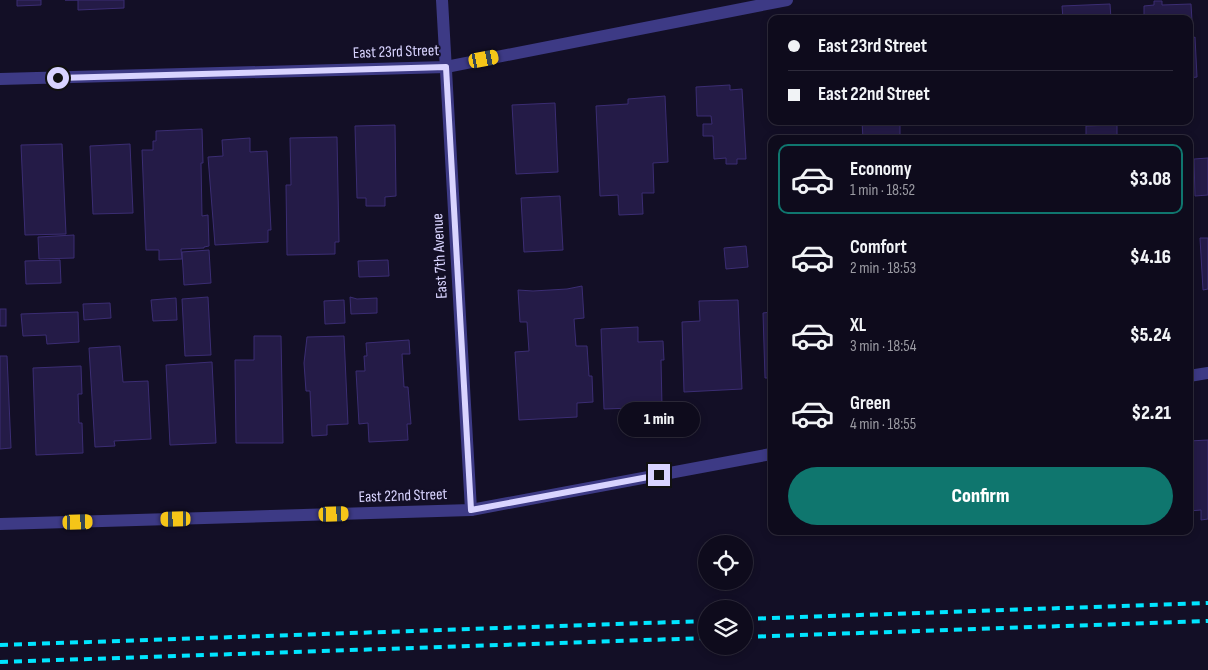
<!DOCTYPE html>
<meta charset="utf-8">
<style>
:root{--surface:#0e0b1c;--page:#1c1929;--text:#f1f3f6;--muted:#9b9ba3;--line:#2e2b3b;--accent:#0f766e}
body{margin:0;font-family:"Sofia Sans Condensed",sans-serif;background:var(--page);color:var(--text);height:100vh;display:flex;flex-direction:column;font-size:19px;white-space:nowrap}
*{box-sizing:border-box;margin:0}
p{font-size:16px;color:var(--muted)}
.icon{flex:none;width:28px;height:28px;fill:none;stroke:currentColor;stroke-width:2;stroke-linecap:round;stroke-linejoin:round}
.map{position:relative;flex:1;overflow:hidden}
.details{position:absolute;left:768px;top:135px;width:425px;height:400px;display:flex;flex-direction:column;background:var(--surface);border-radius:10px;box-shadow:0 2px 8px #0003,0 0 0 1px var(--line)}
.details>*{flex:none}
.hud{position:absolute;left:768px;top:15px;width:425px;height:110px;border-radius:10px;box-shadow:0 2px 8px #0003,0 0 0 1px var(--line);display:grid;align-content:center;height:110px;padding:0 20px;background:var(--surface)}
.tools{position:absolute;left:698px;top:535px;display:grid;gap:10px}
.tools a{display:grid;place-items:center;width:55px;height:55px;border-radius:50%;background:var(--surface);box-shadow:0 2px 8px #0003,0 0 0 1px var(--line);font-size:25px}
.end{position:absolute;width:22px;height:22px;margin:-11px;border:6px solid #d9d4ff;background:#111;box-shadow:0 0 0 2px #111}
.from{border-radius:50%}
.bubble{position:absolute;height:35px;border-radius:18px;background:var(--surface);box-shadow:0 2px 8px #0003,0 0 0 1px var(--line);font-size:16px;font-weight:800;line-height:35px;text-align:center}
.car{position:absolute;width:15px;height:30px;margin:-15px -8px;border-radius:6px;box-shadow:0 0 4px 1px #0007;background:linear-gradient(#f5c518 24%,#345 0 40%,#f5c518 0 76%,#345 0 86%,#f5c518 0)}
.hud b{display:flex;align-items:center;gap:18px;height:48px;font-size:19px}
.hud b+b{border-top:1px solid var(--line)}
.hud i{width:12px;height:12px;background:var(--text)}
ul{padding:9px 0 0;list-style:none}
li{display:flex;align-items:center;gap:15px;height:70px;margin:0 10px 8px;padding:0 10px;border:2px solid transparent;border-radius:10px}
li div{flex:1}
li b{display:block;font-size:19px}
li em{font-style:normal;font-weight:800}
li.on{border-color:var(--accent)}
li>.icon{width:45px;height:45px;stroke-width:1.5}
.button{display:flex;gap:10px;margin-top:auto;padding:10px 20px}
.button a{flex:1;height:58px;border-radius:30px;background:var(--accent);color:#fff;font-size:20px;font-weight:800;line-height:58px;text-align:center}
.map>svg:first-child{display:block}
.building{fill:#241b47;stroke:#3b2d73}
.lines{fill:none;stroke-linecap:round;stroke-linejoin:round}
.minor{stroke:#3d3a85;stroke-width:12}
.rail{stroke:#00e5ff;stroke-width:4;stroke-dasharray:8 6;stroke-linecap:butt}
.route{stroke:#d9d4ff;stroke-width:6}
.labels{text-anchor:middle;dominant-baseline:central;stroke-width:4;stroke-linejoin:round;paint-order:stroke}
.street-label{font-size:16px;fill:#d9d4ff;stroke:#130f26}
</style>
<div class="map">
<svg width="1208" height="670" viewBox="0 0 1208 670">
<rect width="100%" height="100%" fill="#130f26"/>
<g class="building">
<path d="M17,0H41V5L17,6Z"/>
<path d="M65,0H124V8L78,10V0Z"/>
<path d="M1154,1H1162V5L1191,4L1193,38L1195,37L1197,77L1189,78V19H1144V6L1154,5Z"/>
<path d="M1110,4L1111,19H1063L1062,6Z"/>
<path d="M730,85V90L742,89L746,159H737V164H726V158L714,159L713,136H703V124H712L711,116H697L696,87Z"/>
<path d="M665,96L668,162L653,163L654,193H642L643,214L619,215L618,195L600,196L596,106L628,104V99Z"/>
<path d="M555,103L558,172L516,174L512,105Z"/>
<path d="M862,121H900V139H863Z"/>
<path d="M395,125L396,196L385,197V206H366V198H357L355,126Z"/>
<path d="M1117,125V139H1086V126Z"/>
<path d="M202,129L203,163H201L202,216L208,215L209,246L204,247V248L181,249L182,259L159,260V250H146L142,150H153V141H156V131Z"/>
<path d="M337,137L339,242H335V254L287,255L286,185H291L290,138Z"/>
<path d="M250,138V152L267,151L271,230H268V242L215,245L208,157L223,156L222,140Z"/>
<path d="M62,144L66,234L25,235L21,145Z"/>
<path d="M130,144L133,213L93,214L90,146Z"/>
<path d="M1208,158V195L1195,196L1194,159Z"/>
<path d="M560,196L563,250L524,252L521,198Z"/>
<path d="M74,235V258L39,259L38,237Z"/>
<path d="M1200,238H1208V289L1203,290Z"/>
<path d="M746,246L748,267L726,269L724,248Z"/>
<path d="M209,250L211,283L184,285L182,252Z"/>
<path d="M60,260L61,283L26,284L25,261Z"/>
<path d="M388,260L389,276L359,277L358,261Z"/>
<path d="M582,286L584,318L574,319L576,346H587L589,376H592L593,402L577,403V417L519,420L515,352L529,351L527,322H520L518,290L533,291L567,289Z"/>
<path d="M208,297L211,355L185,356L182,299Z"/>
<path d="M350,297L357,299L377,298V313L351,314Z"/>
<path d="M176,298L177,320L153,321L151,300Z"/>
<path d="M344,300L345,323L325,324L324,301Z"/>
<path d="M738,300L742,389L684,392L682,322L700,321L699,301Z"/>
<path d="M110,303L111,318L84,320L83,304Z"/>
<rect x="0" y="309" width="6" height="17"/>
<path d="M78,312L79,342L47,344L46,335L23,336L21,314Z"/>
<path d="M771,312V378H765L763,313Z"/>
<path d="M638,327V342L663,341L664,360H661L662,407L604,409L601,329Z"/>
<path d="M254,336H281L283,443H236L235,360H254Z"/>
<path d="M344,336L348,424L327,425V435L312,436L310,391H306L304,363L307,337Z"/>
<path d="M409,340L410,354H402L404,387H408L411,424H407L408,440L369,442L368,423L359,424L356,371H365L364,356H367L366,343Z"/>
<path d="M120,346L123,382L148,381L151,439L114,441L115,446L95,447L89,348Z"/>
<path d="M0,356H7L11,448L0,449Z"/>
<path d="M212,362L216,443L170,445L166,365Z"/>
<path d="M81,366L82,394H78L79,423H82L83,453L36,455L33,368Z"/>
<path d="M1208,440V519L1201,520V510L1189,511V441Z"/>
</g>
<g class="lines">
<g class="minor">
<path d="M442,0L471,510"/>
<path d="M0,79L446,67L787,0"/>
<path d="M1189,376L1208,373"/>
<path d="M0,524L471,510L771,454"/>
</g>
<g class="rail">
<path d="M744,619L1208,603"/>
<path d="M744,637L1208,621"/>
<path d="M0,645L706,621"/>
<path d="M0,662L706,638"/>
</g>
</g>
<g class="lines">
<path class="route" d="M58,78L446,67L471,510L659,475"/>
</g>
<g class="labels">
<g class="street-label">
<text transform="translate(396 52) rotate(-2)">East 23rd Street</text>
<text transform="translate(440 256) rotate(-93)">East 7th Avenue</text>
<text transform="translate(403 496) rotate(-2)">East 22nd Street</text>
</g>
</g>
</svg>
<div class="tools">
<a><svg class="icon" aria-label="locate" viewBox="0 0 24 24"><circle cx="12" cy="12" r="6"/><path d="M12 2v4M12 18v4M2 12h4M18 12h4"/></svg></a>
<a><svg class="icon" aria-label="layers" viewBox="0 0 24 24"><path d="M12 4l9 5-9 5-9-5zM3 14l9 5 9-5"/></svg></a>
</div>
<i class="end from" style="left:58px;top:78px"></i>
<i class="end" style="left:659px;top:475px"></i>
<div class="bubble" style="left:618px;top:402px;width:82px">1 min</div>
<i class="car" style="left:484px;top:59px;rotate:79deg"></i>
<i class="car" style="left:334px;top:514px;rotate:88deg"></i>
<i class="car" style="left:176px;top:519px;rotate:269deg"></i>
<i class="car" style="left:78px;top:522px;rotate:88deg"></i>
<div class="hud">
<b><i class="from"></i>East 23rd Street</b>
<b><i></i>East 22nd Street</b>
</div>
<section class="details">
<ul>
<li class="on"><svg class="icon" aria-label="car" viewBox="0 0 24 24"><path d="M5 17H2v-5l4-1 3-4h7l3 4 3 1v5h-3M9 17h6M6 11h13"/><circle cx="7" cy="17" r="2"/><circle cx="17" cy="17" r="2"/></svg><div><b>Economy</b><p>1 min · 18:52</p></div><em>$3.08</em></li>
<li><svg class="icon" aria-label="car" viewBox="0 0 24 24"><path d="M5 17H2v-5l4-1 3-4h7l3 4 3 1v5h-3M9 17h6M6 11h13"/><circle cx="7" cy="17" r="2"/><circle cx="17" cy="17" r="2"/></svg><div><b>Comfort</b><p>2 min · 18:53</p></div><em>$4.16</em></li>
<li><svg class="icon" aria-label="car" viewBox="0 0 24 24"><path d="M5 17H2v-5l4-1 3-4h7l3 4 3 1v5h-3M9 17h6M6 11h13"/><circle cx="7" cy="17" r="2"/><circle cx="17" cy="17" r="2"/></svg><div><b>XL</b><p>3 min · 18:54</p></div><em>$5.24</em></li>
<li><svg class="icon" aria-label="car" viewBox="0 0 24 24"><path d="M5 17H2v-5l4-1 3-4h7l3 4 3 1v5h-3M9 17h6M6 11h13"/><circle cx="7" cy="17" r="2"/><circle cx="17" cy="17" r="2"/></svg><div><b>Green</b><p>4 min · 18:55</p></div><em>$2.21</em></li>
</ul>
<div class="button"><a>Confirm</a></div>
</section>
</div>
